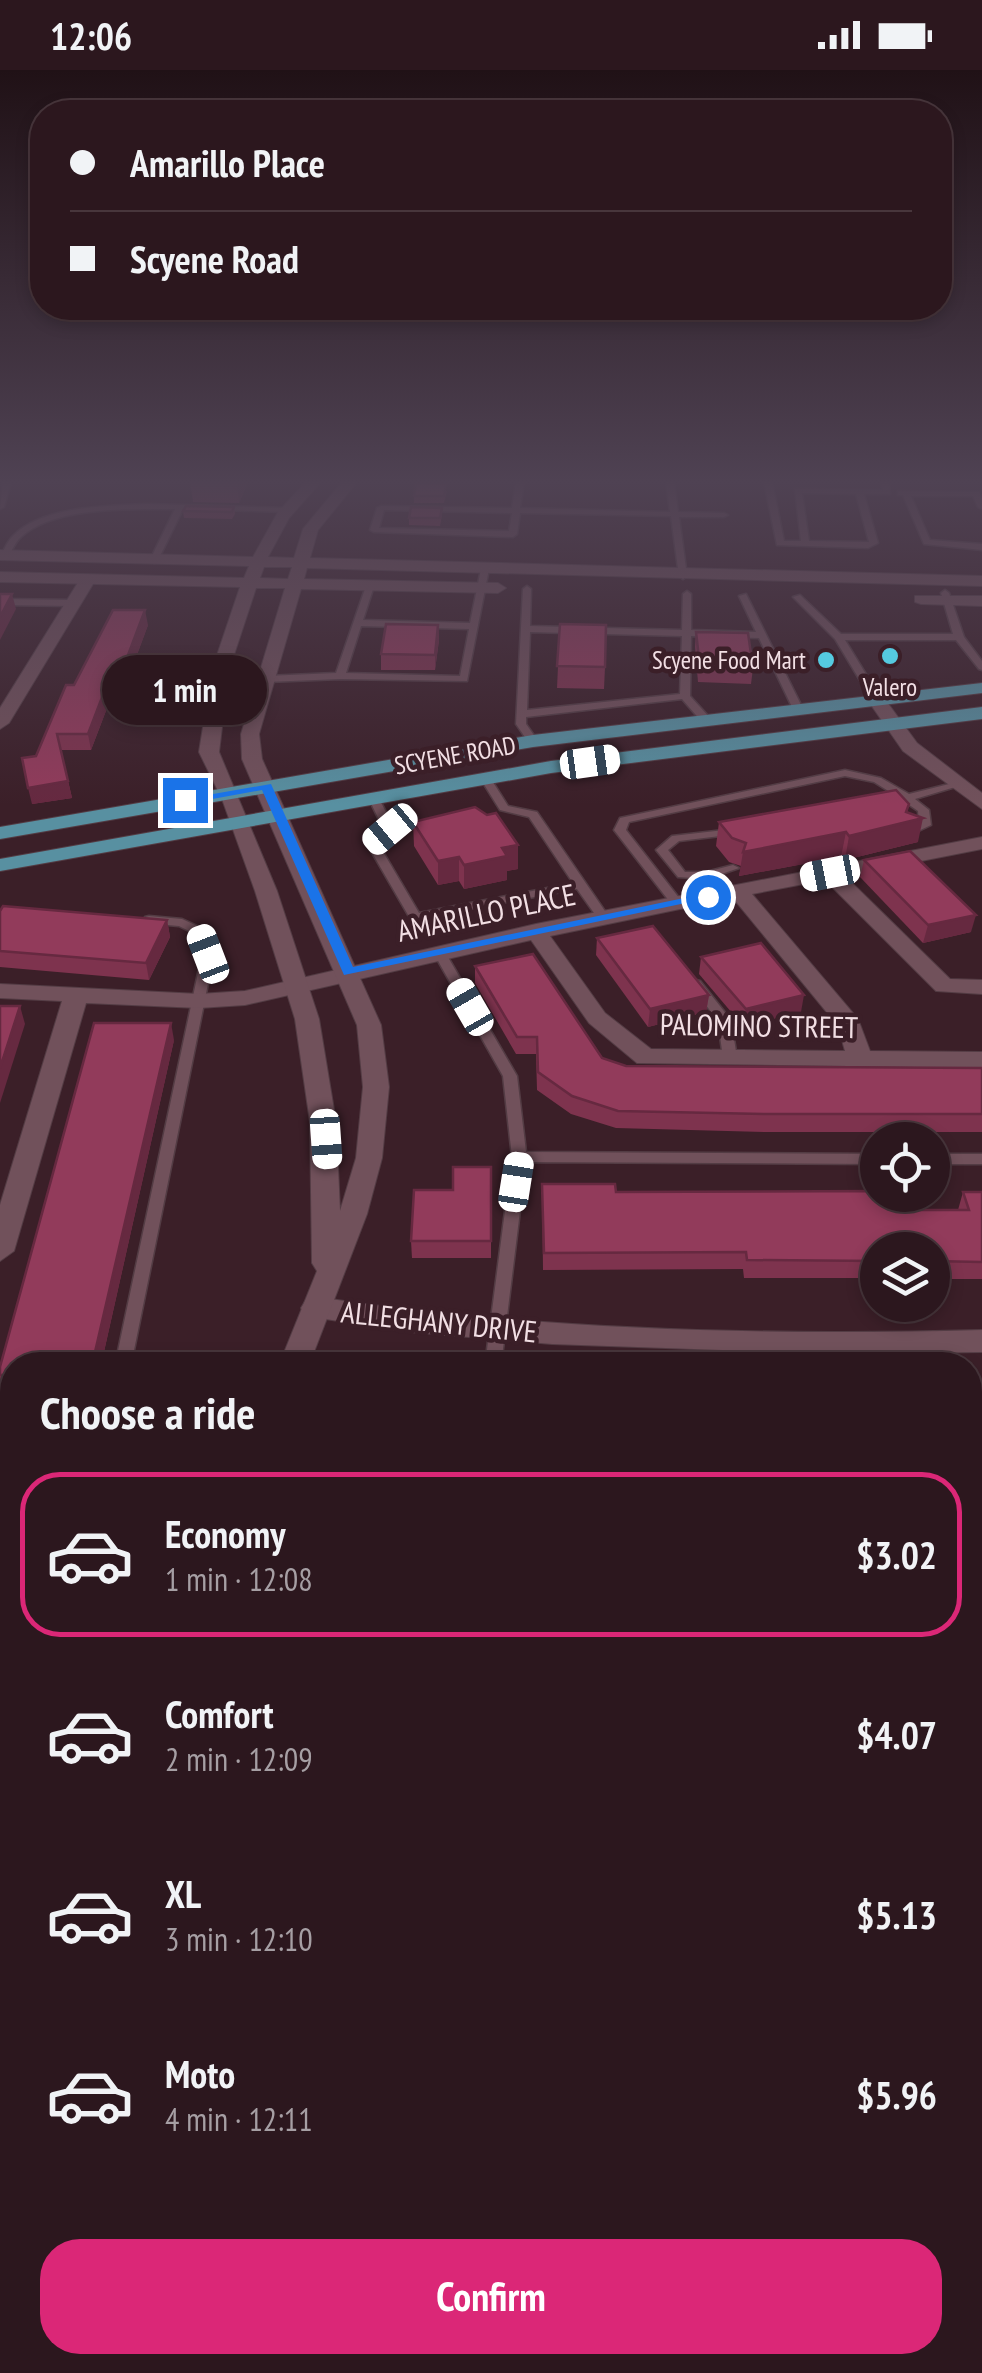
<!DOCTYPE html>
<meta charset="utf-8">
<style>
:root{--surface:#2c171e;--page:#38242b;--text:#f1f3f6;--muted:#a69fa4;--line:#48363c;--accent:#db2777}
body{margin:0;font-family:"PT Sans Narrow",sans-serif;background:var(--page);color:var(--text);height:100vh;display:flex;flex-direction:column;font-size:38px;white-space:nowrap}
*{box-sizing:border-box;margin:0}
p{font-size:32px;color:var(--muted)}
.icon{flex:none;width:55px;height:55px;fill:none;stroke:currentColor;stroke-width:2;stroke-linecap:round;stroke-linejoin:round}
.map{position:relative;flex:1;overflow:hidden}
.sheet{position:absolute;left:0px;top:1282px;width:982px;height:1022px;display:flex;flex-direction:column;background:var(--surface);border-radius:40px 40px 0 0;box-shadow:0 5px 15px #0003,0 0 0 2px var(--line)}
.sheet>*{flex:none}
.top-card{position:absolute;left:30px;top:30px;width:922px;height:220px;border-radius:40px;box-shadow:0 5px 15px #0003,0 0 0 2px var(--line);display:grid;align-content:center;height:220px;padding:0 40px;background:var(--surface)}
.tools{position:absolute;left:860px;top:1052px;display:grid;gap:20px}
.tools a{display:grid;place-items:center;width:90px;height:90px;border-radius:50%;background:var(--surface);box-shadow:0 5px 15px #0003,0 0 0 2px var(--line);font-size:50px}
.end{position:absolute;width:45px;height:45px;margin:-22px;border:12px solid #1a73e8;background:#fff;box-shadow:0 0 0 5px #fff}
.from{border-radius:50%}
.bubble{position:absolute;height:70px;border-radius:35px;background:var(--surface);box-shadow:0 5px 15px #0003,0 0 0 2px var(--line);font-size:32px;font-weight:800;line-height:70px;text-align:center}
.car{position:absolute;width:30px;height:60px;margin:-30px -15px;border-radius:12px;box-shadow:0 0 8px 2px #0007;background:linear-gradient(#fff 24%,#345 0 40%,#fff 0 76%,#345 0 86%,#fff 0)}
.top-card b{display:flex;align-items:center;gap:35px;height:95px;font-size:38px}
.top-card b+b{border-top:2px solid var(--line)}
.top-card i{width:25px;height:25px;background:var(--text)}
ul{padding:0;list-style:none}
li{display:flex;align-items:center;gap:30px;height:165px;margin:0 20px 15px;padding:0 20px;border:5px solid transparent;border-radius:40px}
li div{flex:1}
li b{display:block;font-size:38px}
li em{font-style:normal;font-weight:800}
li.selected{border-color:var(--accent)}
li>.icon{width:90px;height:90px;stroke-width:1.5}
h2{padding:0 40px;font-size:45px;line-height:120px}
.cta{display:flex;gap:20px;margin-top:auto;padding:20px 40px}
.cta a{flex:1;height:115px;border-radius:40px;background:var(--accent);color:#fff;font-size:40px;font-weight:800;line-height:115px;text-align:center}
.status{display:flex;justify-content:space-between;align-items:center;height:70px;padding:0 50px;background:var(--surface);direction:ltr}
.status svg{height:28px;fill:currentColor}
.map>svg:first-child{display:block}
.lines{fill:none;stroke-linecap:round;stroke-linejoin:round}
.service-casing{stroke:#533c44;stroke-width:3}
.minor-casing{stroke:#533c44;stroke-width:2}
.tertiary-casing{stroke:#533c44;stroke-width:2}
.secondary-casing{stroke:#533c44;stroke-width:2}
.primary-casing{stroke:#533c44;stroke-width:2}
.service{fill:#71515b;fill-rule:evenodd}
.minor{fill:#71515b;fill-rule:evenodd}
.tertiary{fill:#71515b;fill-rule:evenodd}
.secondary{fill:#71515b;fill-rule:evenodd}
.primary{fill:#5890a1;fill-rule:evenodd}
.wall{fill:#7e334e}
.shaded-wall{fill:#662940}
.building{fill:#923b5b;stroke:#662940;stroke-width:2.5}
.route{fill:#1a73e8}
.poi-dot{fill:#55cae0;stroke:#3b1f28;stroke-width:4}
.labels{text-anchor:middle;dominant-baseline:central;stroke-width:9;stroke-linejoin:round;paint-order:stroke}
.far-poi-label{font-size:25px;fill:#f2dfe4;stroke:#3b1f28;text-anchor:end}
.far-street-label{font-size:25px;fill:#f2dfe4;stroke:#3b1f28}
.street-label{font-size:30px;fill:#f2dfe4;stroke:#3b1f28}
</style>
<div class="status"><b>12:06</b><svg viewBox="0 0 49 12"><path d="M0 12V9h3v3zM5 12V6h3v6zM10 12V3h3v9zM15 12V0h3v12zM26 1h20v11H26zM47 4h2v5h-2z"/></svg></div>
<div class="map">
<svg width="982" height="2303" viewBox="0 0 982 2303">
<rect width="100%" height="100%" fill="#3b1f28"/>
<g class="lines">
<defs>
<g id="service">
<path d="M3,412H11L4,437L0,439Z"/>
<path d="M516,412H524L520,438L670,442L666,412H674L678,442L724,443L728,445L724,447H679L687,506L683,509L679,506L671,446L520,443L517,464L513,467L374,462L370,460L377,438L381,436L512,438ZM384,440L512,443L509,461L379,458Z"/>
<path d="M764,412H772L784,471H801L795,419L883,420L881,412H889L890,424H864L878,473L868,478L777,475ZM802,423L856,424L869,472L809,471Z"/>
<path d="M898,421L979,422L982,428V439L978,437L973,426H911L930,470L982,474V480L924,474L903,425H898Z"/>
<path d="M146,434L287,438L291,440L287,442L183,439L158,490L154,493L150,490L175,439C132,439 54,436 21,467C15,472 12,481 8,487L1,485C5,478 8,470 14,465C43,436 107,436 146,434Z"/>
<path d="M485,496L489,499L467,611L340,609L218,614L213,611L218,608L336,603L366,516L370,513L374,516L363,550L470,553L481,499ZM361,556L469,559L460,606L346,603Z"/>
<path d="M527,516L531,519L530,556L682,560L683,524L687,521L691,524V560L756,562L739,526L746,524L803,639L798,642L793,639L759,568L691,566L690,626L710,648V652H702L682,629L526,647V654L538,671L529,673L516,654L523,519ZM530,562L682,566L680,624L527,640Z"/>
<path d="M945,520L949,523L964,567L982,591V600L979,599L956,570H845L883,632L878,635L873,632L835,569L793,527L800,525L841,564H953L941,523Z"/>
<path d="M0,529L75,530L80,533L75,536L0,535Z"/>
<path d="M845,700L881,708L909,724L957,712L962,715L915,729L929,740L931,755L908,766L902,763L919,753L918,741L905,732L898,731V727L874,712L845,706L629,752L626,760L683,833L677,837L673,836L614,760L620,748Z"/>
<path d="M485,705L489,706L508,736L537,742L609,847L607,850H599L577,819L411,850L367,774L383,758L368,727L369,725H377L395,759L379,775L419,843L573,813L529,747L500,740L480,708Z"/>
<path d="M733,759L737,760V764L679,771L668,780L685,802H706L733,795L739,798L707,809L678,807L656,780L672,766Z"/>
<path d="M149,846L182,849L204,859L214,884L131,1295H115L202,884L195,864L179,856L145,853V847Z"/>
<path d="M439,878L445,882L517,1006L526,1082L878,1084V1094L526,1092L501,1295H485L512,1087L503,1006L433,882Z"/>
<path d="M696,910L700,911L731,950L737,988L735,991L730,992L723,988L718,951L690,914Z"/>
<rect x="932" y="1084" width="50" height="10"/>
<path d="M12,1379V1393L0,1394V1380Z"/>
<rect x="970" y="1482" width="12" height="16"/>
<path d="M970,2195L982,2196V2222L970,2221Z"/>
</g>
<g id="minor">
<path d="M82,506L96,509L9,653L0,659V638Z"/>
<path d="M982,767V779L845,806L950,909L982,910V924L936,921L825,810L752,824L858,949L870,981L982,982V998L637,993L589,953L531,870L245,935L199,938L86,933L14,1181L0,1191V1135L62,931L0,928V914L199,924L245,921L536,854ZM733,828L838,956L845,981L651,979L605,943L550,866Z"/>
<path d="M316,1227C534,1260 761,1266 982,1260V1282L838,1284L552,1274L410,1262L306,1246L301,1238L306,1230Z"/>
<path d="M0,1653L12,1658V1697L0,1692Z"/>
<path d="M970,1785L982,1786V1826L970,1825Z"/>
</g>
<path id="tertiary" d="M878,627L884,628L917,673L982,723V739L903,681L869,632Z"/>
<g id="secondary">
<path d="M306,412H321L289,448L268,487L294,488L303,459L342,412H357L318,460L310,488L982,506V516L307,498L304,509L498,513L506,518L498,523L301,519L259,664L262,689L381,955L389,1017L382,1088L367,1144L309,1295H279L317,1201L312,1193L310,1052L295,949L255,821L222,729L199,682L212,600L240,517L0,512V502L244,508L249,496L0,490V480L253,487L278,442ZM264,497H292L288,509L260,508ZM256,518H285L241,664L242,689L357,955L363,1017L356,1088L340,1141L336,1052L319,949L277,821L219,682L229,600Z"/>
<path d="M915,526H982V536L921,534L915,532Z"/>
<path d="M12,1710V1758L0,1763V1715Z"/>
</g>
<g id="primary">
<path d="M982,613V623L533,677L0,769V757L533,665Z"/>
<path d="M982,637V649L551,703L0,801V789L551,691Z"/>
</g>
</defs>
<use href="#service" class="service-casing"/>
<use href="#minor" class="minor-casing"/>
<use href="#tertiary" class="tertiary-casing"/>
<use href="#secondary" class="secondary-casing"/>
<use href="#primary" class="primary-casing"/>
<use href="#service" class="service"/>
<use href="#minor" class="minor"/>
<use href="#tertiary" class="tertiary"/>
<use href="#secondary" class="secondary"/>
<use href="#primary" class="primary"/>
</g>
<g class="wall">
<path d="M190,412H248L239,433L193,432Z"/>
<path d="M447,421L444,433H414V426Z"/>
<path d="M234,437L235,444L232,449L184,448L183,441Z"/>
<path d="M442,445L440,456L409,455V448Z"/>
<path d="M560,554L605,597L604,619L557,618Z"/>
<path d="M148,555L122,625H112L91,680H61L72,728L32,734L36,686L74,615Z"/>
<path d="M438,555L439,570L435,600H381V584Z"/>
<path d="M696,562L753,598L751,614L698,612L695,577Z"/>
<path d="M909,734L907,743L918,772L845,790L841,787L739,806L741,796L729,792L716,776L719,752Z"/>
<path d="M413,752L518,775V799L507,801V810L464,819L459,811L438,815L414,776Z"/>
<path d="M864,790L971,862L923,873L860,807Z"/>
<path d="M0,841L167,850L170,867L149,910L0,897Z"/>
<path d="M597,868L709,925L706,942L648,957L596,885Z"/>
<path d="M701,887L801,942L743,956L699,904Z"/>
<path d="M475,896L602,988L626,996L982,998V1062H765L616,1058L571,1044L537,1020L536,984H516L475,913Z"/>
<path d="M174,970L101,1295H12V1322H4L0,1310V1297Z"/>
<path d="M491,1097V1188H412L411,1171Z"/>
<path d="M542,1114L616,1122L904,1140H958L963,1122H982V1209H932V1180H878V1208H744L743,1199L543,1200Z"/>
<rect x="970" y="1323" width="12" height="85"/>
<path d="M970,1542L976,1562H982V1678H970Z"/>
<path d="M12,1836V1913L0,1904V1852Z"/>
<rect x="970" y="1895" width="12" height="133"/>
<path d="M12,1920V1987L0,1977V1935Z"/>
</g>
<g class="shaded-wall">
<path d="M248,412L239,433L237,413Z"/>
<path d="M12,524L16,539L0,570V547Z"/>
<path d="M145,540L148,555L122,625L119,609Z"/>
<path d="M438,555L439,570L435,600V585Z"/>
<path d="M109,609L112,625L91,680L88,664Z"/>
<path d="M68,711L72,728L32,734L28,718Z"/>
<path d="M909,734L905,753L923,748L918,772L845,790L849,766Z"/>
<path d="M846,762L841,787L739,806L743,782Z"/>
<path d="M518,775V799L507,801V810L464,819V795L502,778Z"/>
<path d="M459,787V811L438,815V791Z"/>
<path d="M976,845L971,862L923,873L928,855Z"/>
<path d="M167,850L170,867L149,910L146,893Z"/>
<path d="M709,925L706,942L648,957L650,939Z"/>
<path d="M804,925L801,942L743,956L746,939Z"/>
<path d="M20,936L25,954L0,1033V998Z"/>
<path d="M171,953L174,970L101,1295H92Z"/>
</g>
<g class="building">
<path d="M416,413L446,414L444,426H414Z"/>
<path d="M186,436L234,437L232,442L183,441Z"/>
<path d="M411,437L442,438L440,448H409Z"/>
<path d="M0,524H12L0,547Z"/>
<path d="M113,540H145L119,609H109L88,664H57L68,711L28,718L22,688L36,686L66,615H74Z"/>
<path d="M386,554L438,555L435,585L381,584Z"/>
<path d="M560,554L606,555L605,597L557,596Z"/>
<path d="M696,562L748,563L753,598L700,597Z"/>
<path d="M896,720L909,734L906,742L923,748L849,766L846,762L743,782L746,773L732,768L719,752Z"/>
<path d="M475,737L487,745L496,743L518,775L502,778L507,786L464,795L459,787L438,791L413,752Z"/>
<path d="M910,781L976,845L928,855L864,790Z"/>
<path d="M3,836L167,850L146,893L0,881V841Z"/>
<path d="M653,856L709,925L650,939L597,868Z"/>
<path d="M761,873L804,925L746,939L701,887Z"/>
<path d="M533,884L602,988L626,996L982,998V1044H768L618,1041L572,1026L538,1002L537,967H517L475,896Z"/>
<path d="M0,936H20L0,998Z"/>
<path d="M94,953H171L92,1295H12V1305H0V1297Z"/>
<path d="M453,1097H491V1171H411L414,1120H453Z"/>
<path d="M542,1114H615L616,1122L878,1121V1125H900L904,1140H969L963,1122H982V1192L932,1191V1180H878V1191L747,1190L746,1182L544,1183Z"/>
<path d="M371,1290L398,1295H369Z"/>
<rect x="970" y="1323" width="12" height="68"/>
<path d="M970,1542L976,1562H982V1663H970Z"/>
<path d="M12,1836V1908L0,1898V1852Z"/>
<rect x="970" y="1895" width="12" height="122"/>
<path d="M12,1920V1983L0,1973V1935Z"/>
</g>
<linearGradient id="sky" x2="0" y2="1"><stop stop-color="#201116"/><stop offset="0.56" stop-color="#4f4253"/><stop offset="1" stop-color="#4f4253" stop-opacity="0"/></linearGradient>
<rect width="982" height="735" fill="url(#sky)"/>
<path class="route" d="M271,714L353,897L708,823L714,827L344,905L262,720L185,734L179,730Z"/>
<g class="poi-dot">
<circle cx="890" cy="586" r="10"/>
<circle cx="826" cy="590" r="10"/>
</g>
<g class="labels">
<g class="far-poi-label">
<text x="806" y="590">Scyene Food Mart</text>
<text x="890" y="617" text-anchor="middle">Valero</text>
</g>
<g class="far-street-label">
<text transform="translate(455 685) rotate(-10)">SCYENE ROAD</text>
</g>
<g class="street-label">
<text transform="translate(486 842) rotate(-12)">AMARILLO PLACE</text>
<text transform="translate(759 955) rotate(1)">PALOMINO STREET</text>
<text transform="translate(439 1251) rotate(6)">ALLEGHANY DRIVE</text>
</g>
</g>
</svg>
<div class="tools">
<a><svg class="icon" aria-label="locate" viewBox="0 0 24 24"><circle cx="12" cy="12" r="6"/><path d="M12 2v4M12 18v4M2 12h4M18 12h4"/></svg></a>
<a><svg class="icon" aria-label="layers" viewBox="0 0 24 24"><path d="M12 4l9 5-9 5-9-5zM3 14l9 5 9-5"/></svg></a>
</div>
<i class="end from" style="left:708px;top:827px"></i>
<i class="end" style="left:185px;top:730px"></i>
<div class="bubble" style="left:102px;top:585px;width:165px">1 min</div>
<i class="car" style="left:590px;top:692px;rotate:82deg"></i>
<i class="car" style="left:390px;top:759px;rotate:230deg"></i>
<i class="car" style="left:830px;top:803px;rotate:259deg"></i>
<i class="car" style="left:208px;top:884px;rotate:339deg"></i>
<i class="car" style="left:470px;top:937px;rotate:330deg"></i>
<i class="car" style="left:326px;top:1069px;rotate:176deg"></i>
<i class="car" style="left:516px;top:1112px;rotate:9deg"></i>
<div class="top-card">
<b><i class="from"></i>Amarillo Place</b>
<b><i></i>Scyene Road</b>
</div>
<section class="sheet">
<h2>Choose a ride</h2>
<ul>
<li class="selected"><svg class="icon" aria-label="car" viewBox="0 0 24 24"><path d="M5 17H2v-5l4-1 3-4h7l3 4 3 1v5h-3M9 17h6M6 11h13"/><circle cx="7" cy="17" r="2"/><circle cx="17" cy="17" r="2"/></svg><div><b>Economy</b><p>1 min · 12:08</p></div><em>$3.02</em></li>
<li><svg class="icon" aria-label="car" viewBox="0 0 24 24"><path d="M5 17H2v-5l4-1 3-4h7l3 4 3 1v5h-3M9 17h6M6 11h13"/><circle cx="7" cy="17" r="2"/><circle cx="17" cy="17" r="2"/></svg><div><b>Comfort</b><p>2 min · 12:09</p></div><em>$4.07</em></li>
<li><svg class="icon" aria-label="car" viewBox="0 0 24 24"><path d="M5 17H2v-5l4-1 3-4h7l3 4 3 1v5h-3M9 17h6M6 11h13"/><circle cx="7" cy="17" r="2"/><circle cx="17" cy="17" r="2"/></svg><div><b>XL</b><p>3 min · 12:10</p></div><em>$5.13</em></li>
<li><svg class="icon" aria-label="car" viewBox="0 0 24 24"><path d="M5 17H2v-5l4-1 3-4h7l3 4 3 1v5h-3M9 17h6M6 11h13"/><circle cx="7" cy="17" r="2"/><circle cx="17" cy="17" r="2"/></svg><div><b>Moto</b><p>4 min · 12:11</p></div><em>$5.96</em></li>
</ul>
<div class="cta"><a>Confirm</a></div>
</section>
</div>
